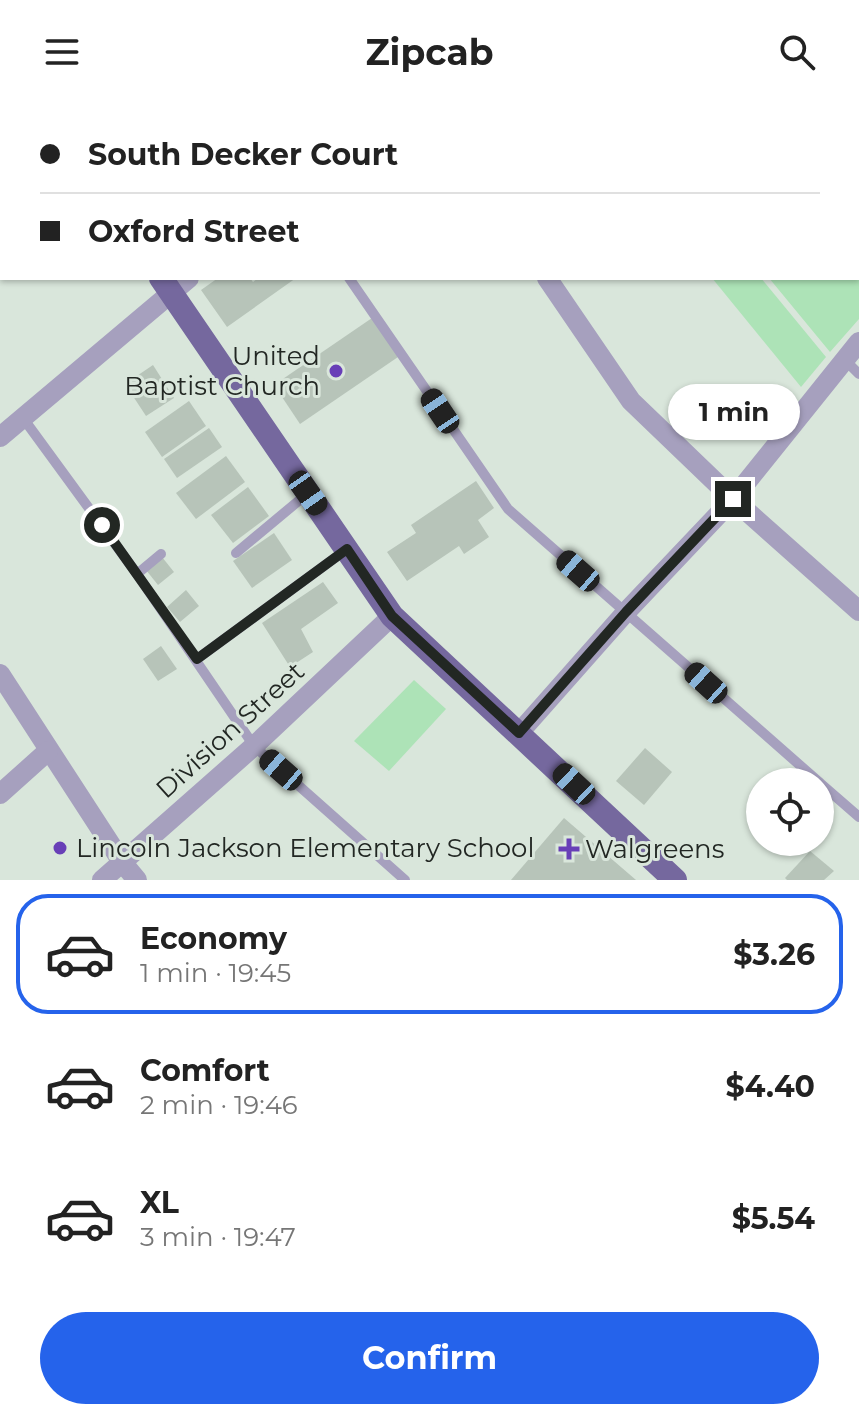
<!DOCTYPE html>
<meta charset="utf-8">
<style>
:root{--surface:#fff;--page:#f6f6f6;--text:#222;--muted:#767676;--line:#e0e0e0;--accent:#2563eb}
body{margin:0;font-family:Montserrat,sans-serif;background:var(--page);color:var(--text);height:100vh;display:flex;flex-direction:column;font-size:30px;white-space:nowrap}
*{box-sizing:border-box;margin:0}
p{font-size:26px;color:var(--muted)}
.icon{flex:none;width:44px;height:44px;fill:none;stroke:currentColor;stroke-width:2;stroke-linecap:round;stroke-linejoin:round}
.map{position:relative;height:776px;overflow:hidden}
.details{display:flex;flex-direction:column;background:var(--surface);flex:1}
.details>*{flex:none}
.hud{position:absolute;left:0px;top:0px;width:860px;height:176px;box-shadow:0 2px 6px #0004;display:grid;align-content:center;height:176px;padding:0 40px;background:var(--surface)}
.buttons{position:absolute;left:746px;top:664px;display:grid;gap:16px}
.buttons a{display:grid;place-items:center;width:88px;height:88px;border-radius:50%;background:var(--surface);box-shadow:0 2px 6px #0004;font-size:40px}
.end{position:absolute;width:36px;height:36px;margin:-18px;border:10px solid #222723;background:#fff;box-shadow:0 0 0 4px #fff}
.from{border-radius:50%}
.bubble{position:absolute;height:56px;border-radius:28px;background:var(--surface);box-shadow:0 2px 6px #0004;font-size:26px;font-weight:700;line-height:56px;text-align:center}
.car{position:absolute;width:24px;height:48px;margin:-24px -12px;border-radius:10px;box-shadow:0 0 6px 2px #0007;background:linear-gradient(#222 24%,#8ab4d8 0 40%,#222 0 76%,#8ab4d8 0 86%,#222 0)}
.hud b{display:flex;align-items:center;gap:28px;height:76px;font-size:30px}
.hud b+b{border-top:2px solid var(--line)}
.hud i{width:20px;height:20px;background:var(--text)}
ul{padding:14px 0 0;list-style:none}
li{display:flex;align-items:center;gap:24px;height:120px;margin:0 16px 12px;padding:0 24px;border:4px solid transparent;border-radius:32px}
li div{flex:1}
li b{display:block;font-size:30px}
li em{font-style:normal;font-weight:700}
li.selected{border-color:var(--accent)}
li>.icon{width:72px;height:72px;stroke-width:1.5}
.button{display:flex;gap:16px;margin-top:auto;padding:16px 40px}
.button a{flex:1;height:92px;border-radius:48px;background:var(--accent);color:#fff;font-size:32px;font-weight:700;line-height:92px;text-align:center}
header{display:flex;justify-content:space-between;align-items:center;height:104px;padding:0 40px;background:var(--surface);font-size:36px;font-weight:700}
.map>svg:first-child{display:block}
.green{fill:#ade3b7}
.building{fill:#b7c4b9}
.lines{fill:none;stroke-linecap:round;stroke-linejoin:round}
.service{stroke:#a6a0be;stroke-width:10}
.minor{stroke:#a6a0be;stroke-width:20}
.primary{stroke:#75689e;stroke-width:24}
.route{stroke:#222723;stroke-width:10}
.poi-dot{fill:#683fb7;stroke:#d9e6db;stroke-width:3}
.labels{text-anchor:middle;dominant-baseline:central;stroke-width:6;stroke-linejoin:round;paint-order:stroke}
.poi-label{font-size:26px;fill:#222723;stroke:#d9e6db;text-anchor:start}
.street-label{font-size:26px;fill:#222723;stroke:#d9e6db}
</style>
<header><svg class="icon" aria-label="menu" viewBox="0 0 24 24"><path d="M4 6h16M4 12h16M4 18h16"/></svg>Zipcab<svg class="icon" aria-label="search" viewBox="0 0 24 24"><circle cx="10" cy="10" r="6"/><path d="M15 15l6 6"/></svg></header>
<div class="map">
<svg width="859" height="776" viewBox="0 0 859 776">
<rect width="100%" height="100%" fill="#d9e6db"/>
<g class="green">
<path d="M453,0H859V215L830,248L769,174H858V2Z"/>
<path d="M712,174H761L826,253L801,283Z"/>
<path d="M414,576L446,605L389,667L354,637Z"/>
</g>
<g class="building">
<path d="M218,174H250L253,178L258,174H296L227,223L201,186Z"/>
<path d="M372,214L398,253L300,320L274,281Z"/>
<path d="M153,261L174,294L146,312L125,280Z"/>
<path d="M189,297L206,322L162,353L145,328Z"/>
<path d="M209,324L222,343L177,374L164,355Z"/>
<path d="M226,352L245,378L196,415L176,389Z"/>
<path d="M476,377L494,404L478,416L489,433L464,450L459,442L407,477L387,448L416,429L411,421Z"/>
<path d="M248,383L269,412L233,439L211,411Z"/>
<path d="M274,429L292,456L252,484L233,457Z"/>
<path d="M162,453L174,468L158,481L146,466Z"/>
<path d="M323,478L338,499L301,525L313,548L290,563L262,519Z"/>
<path d="M186,486L199,502L180,518L167,503Z"/>
<path d="M161,542L177,565L158,577L143,555Z"/>
<path d="M645,644L672,668L644,701L616,677Z"/>
<path d="M564,714L636,776H511Z"/>
<path d="M810,747L834,767L824,776H787L785,774Z"/>
</g>
<g class="lines">
<g class="service">
<path d="M236,0L237,2"/>
<path d="M349,174L508,405L819,678"/>
<path d="M844,255L859,270"/>
<path d="M23,314L137,470L254,642L405,776"/>
<path d="M236,449L308,389"/>
<path d="M137,470L161,450"/>
<path d="M197,555L347,445"/>
<path d="M820,679L859,713"/>
</g>
<g class="minor">
<path d="M428,0L429,2"/>
<path d="M547,174L631,297L733,395L859,507"/>
<path d="M0,333L189,174"/>
<path d="M0,570L122,758L137,776"/>
<path d="M519,629L626,508L733,395L859,238"/>
<path d="M0,690L48,647"/>
<path d="M102,776L254,642L392,512"/>
</g>
<g class="primary">
<path d="M45,0L47,2"/>
<path d="M161,174L392,512L675,776"/>
</g>
</g>
<g class="lines">
<path class="route" d="M102,421L197,555L347,445L392,512L519,629L626,508L733,395"/>
</g>
<g class="poi-dot">
<circle cx="336" cy="267" r="8"/>
<circle cx="60" cy="744" r="8"/>
<path d="M565 733h8v8h8v8h-8v8h-8v-8h-8v-8h8z"/>
</g>
<g class="labels">
<g class="poi-label">
<text x="320" y="252" text-anchor="end">United<tspan x="320" dy="30">Baptist Church</tspan></text>
<text x="76" y="744">Lincoln Jackson Elementary School</text>
<text x="585" y="745">Walgreens</text>
</g>
<g class="street-label">
<text transform="translate(230 626) rotate(-42)">Division Street</text>
</g>
</g>
</svg>
<div class="buttons">
<a><svg class="icon" aria-label="locate" viewBox="0 0 24 24"><circle cx="12" cy="12" r="6"/><path d="M12 2v4M12 18v4M2 12h4M18 12h4"/></svg></a>
</div>
<i class="end from" style="left:102px;top:421px"></i>
<i class="end" style="left:733px;top:395px"></i>
<div class="bubble" style="left:668px;top:280px;width:132px">1 min</div>
<i class="car" style="left:440px;top:307px;rotate:326deg"></i>
<i class="car" style="left:308px;top:389px;rotate:145deg"></i>
<i class="car" style="left:578px;top:467px;rotate:311deg"></i>
<i class="car" style="left:706px;top:579px;rotate:312deg"></i>
<i class="car" style="left:281px;top:666px;rotate:311deg"></i>
<i class="car" style="left:574px;top:680px;rotate:313deg"></i>
<div class="hud">
<b><i class="from"></i>South Decker Court</b>
<b><i></i>Oxford Street</b>
</div>
</div>
<section class="details">
<ul>
<li class="selected"><svg class="icon" aria-label="car" viewBox="0 0 24 24"><path d="M5 17H2v-5l4-1 3-4h7l3 4 3 1v5h-3M9 17h6M6 11h13"/><circle cx="7" cy="17" r="2"/><circle cx="17" cy="17" r="2"/></svg><div><b>Economy</b><p>1 min · 19:45</p></div><em>$3.26</em></li>
<li><svg class="icon" aria-label="car" viewBox="0 0 24 24"><path d="M5 17H2v-5l4-1 3-4h7l3 4 3 1v5h-3M9 17h6M6 11h13"/><circle cx="7" cy="17" r="2"/><circle cx="17" cy="17" r="2"/></svg><div><b>Comfort</b><p>2 min · 19:46</p></div><em>$4.40</em></li>
<li><svg class="icon" aria-label="car" viewBox="0 0 24 24"><path d="M5 17H2v-5l4-1 3-4h7l3 4 3 1v5h-3M9 17h6M6 11h13"/><circle cx="7" cy="17" r="2"/><circle cx="17" cy="17" r="2"/></svg><div><b>XL</b><p>3 min · 19:47</p></div><em>$5.54</em></li>
</ul>
<div class="button"><a>Confirm</a></div>
</section>
